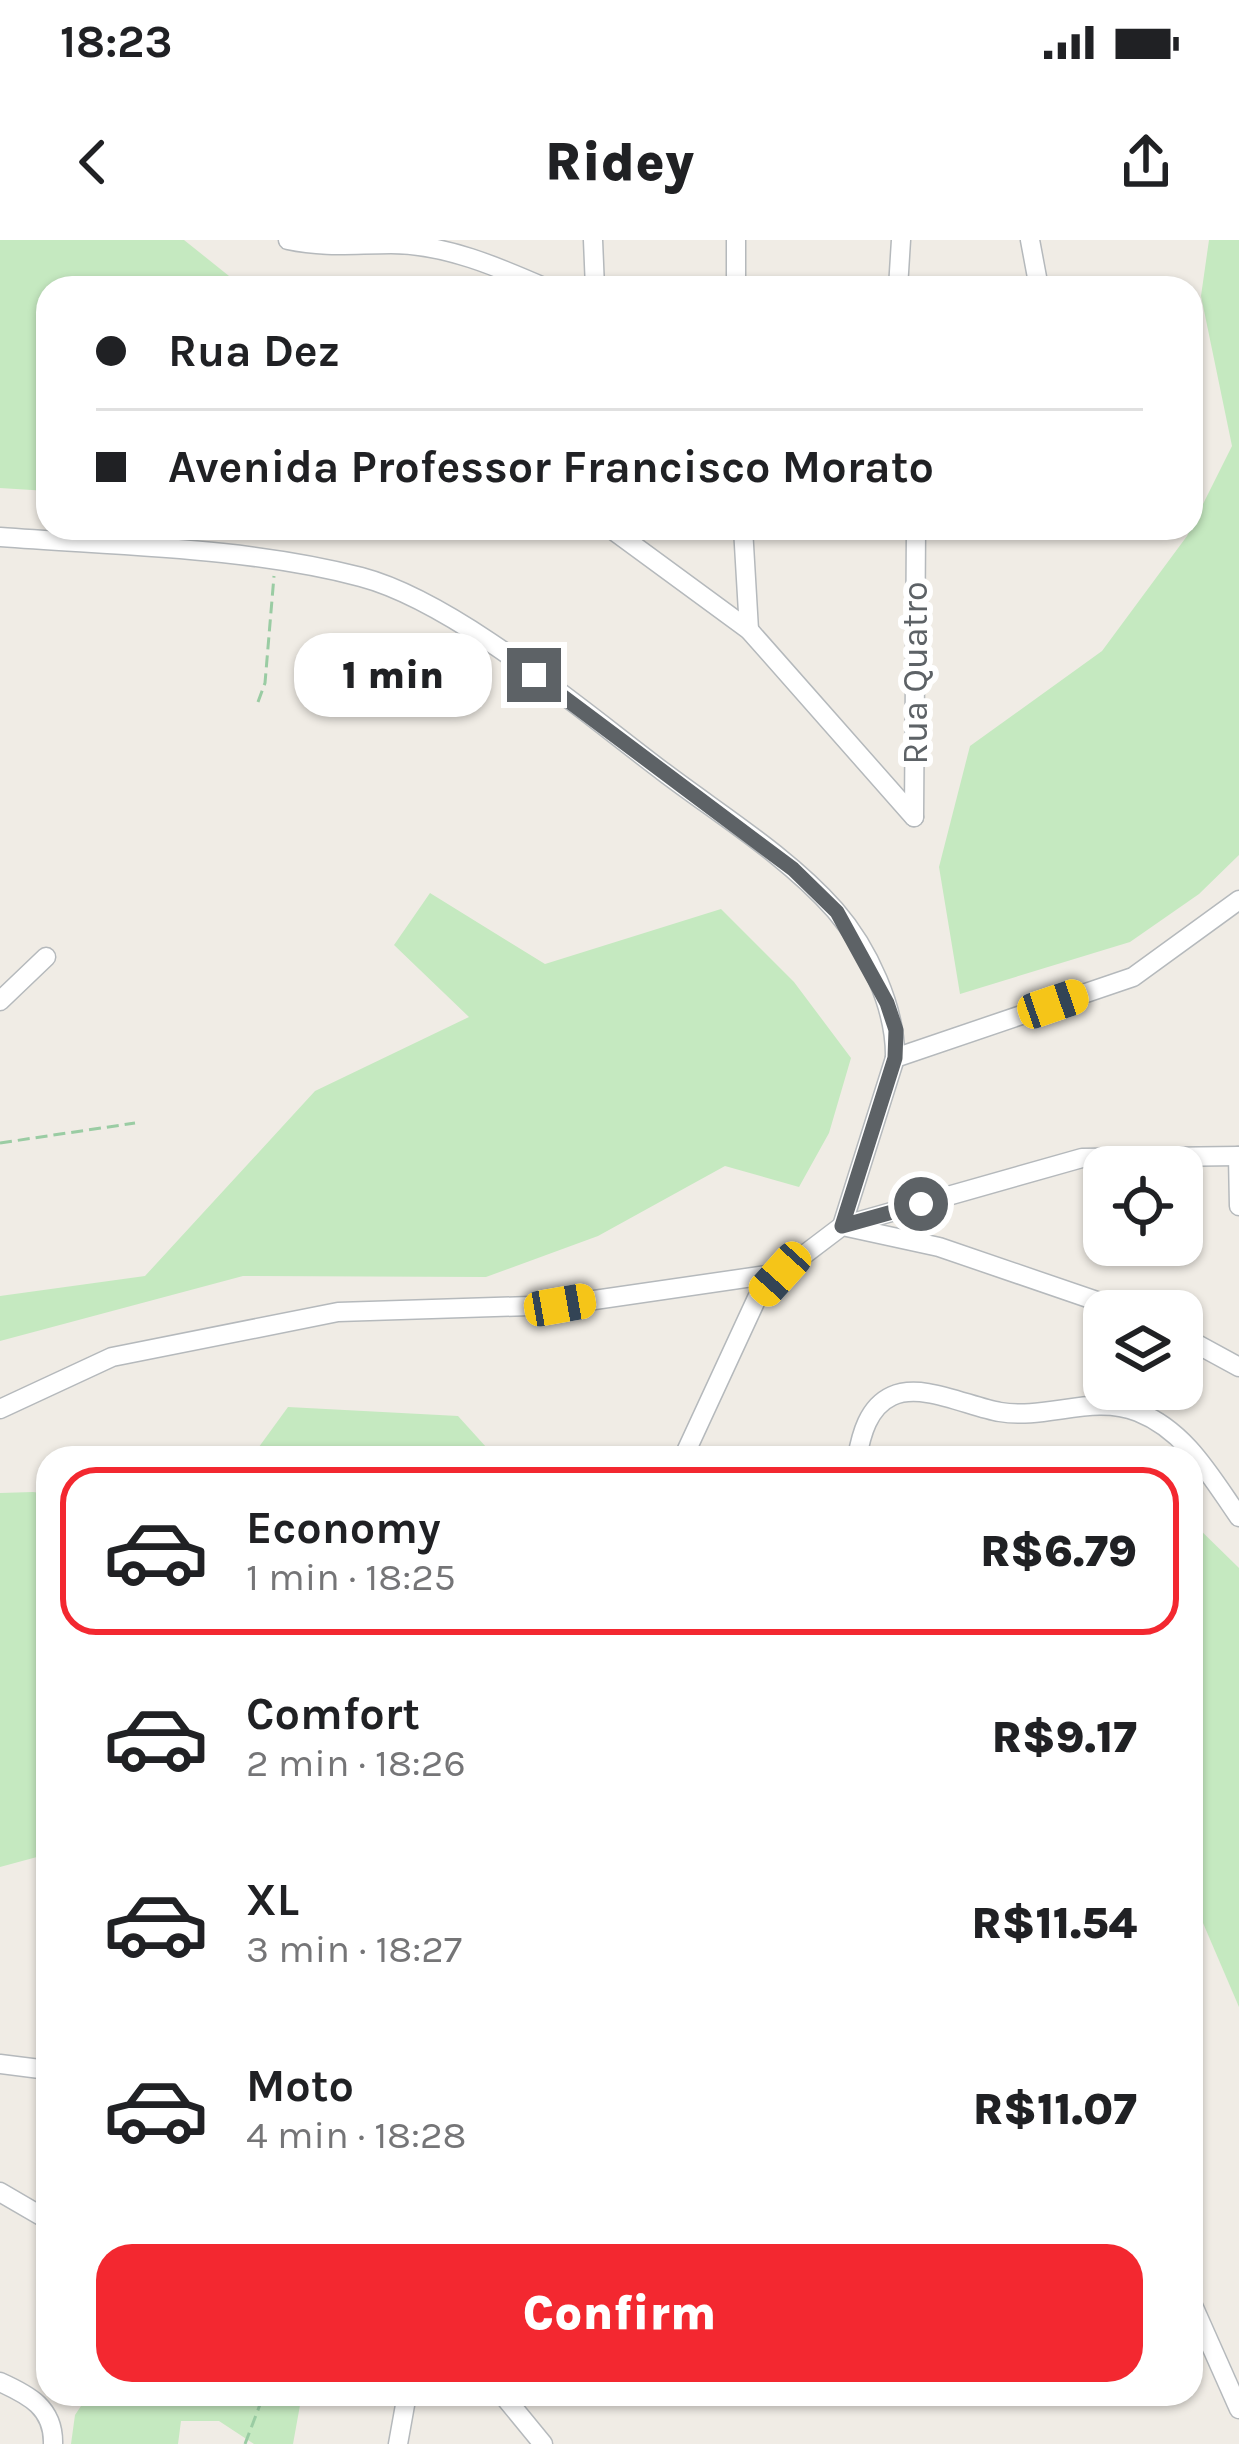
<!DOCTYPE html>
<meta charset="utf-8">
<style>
:root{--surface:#fff;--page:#f6f6f6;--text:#202124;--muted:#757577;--line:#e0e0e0;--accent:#f32830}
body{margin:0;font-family:Karla,sans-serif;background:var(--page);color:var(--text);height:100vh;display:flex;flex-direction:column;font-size:45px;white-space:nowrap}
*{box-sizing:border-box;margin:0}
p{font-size:39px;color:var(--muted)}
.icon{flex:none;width:66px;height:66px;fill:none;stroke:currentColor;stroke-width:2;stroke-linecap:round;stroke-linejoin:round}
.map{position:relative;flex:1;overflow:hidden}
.details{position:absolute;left:36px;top:1206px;width:1167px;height:960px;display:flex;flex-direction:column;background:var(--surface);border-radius:36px;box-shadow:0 3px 9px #0004}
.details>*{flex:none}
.hud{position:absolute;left:36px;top:36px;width:1167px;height:264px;border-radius:36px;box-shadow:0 3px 9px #0004;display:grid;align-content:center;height:264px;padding:0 60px;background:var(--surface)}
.tools{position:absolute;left:1083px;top:906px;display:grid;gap:24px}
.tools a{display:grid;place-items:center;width:120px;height:120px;border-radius:24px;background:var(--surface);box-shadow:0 3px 9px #0004;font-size:60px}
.end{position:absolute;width:54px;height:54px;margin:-27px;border:15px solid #5d6266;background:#fff;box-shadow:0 0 0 6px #fff}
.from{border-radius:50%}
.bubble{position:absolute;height:84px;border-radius:36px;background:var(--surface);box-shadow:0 3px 9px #0004;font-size:39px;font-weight:800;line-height:84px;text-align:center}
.car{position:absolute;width:36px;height:72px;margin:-36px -18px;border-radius:15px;box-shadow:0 0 9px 3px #0007;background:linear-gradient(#f5c518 24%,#345 0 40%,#f5c518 0 76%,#345 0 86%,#f5c518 0)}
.hud b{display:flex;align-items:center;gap:42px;height:114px;font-size:45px}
.hud b+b{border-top:3px solid var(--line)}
.hud i{width:30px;height:30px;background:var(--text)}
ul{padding:21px 0 0;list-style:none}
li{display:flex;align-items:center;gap:36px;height:168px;margin:0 24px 18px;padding:0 36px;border:6px solid transparent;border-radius:36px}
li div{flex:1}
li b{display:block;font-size:45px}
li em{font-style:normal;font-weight:800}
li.selected{border-color:var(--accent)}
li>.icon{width:108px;height:108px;stroke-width:1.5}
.cta{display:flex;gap:24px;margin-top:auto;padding:24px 60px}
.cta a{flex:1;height:138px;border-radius:36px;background:var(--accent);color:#fff;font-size:48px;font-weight:800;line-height:138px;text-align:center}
.status{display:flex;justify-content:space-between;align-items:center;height:84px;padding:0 60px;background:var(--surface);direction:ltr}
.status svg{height:33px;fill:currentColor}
header{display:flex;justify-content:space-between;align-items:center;height:156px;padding:0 60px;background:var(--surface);font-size:54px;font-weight:800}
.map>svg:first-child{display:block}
.green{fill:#c5e9c0}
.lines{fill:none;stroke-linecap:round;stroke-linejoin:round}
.minor-casing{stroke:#b5b9bc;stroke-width:21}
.path{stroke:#9acca3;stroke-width:3;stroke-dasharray:12 6;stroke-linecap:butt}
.minor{stroke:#fff;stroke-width:18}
.route{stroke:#5d6266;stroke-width:15}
.labels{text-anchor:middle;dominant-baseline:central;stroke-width:12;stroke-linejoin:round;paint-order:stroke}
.street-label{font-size:36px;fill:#5d6266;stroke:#fff}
</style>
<div class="status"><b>18:23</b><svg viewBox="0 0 49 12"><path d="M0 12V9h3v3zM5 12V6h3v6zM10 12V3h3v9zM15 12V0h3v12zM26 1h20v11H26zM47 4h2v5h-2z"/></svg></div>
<header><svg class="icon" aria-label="back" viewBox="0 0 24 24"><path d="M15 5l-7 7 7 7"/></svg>Ridey<svg class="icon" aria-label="share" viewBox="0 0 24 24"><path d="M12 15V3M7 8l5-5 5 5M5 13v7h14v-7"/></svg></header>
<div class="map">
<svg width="1239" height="2204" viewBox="0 0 1239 2204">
<rect width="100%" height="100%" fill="#f0ece5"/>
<g class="green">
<path d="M0,0H184L244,48H48V251L0,248Z"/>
<path d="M1209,0H1239V615L1199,654L1130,702L960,754L939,627L970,506L1102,411L1187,296L1232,206L1201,56Z"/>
<path d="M430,653L545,724L721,669L794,742L851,818L829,893L799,947L725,926L598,996L486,1037L243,1036L0,1101V1056L145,1036L315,851L469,777L394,705Z"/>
<path d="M288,1167L458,1176L496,1218H251Z"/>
<path d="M33,1252L48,1254V1614L0,1627V1253Z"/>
<path d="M1191,1281L1239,1328V1767L1191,1655Z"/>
<path d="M89,2154H302L293,2204H254L219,2181H181L178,2204H71L75,2175Z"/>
</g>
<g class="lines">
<defs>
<g id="minor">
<path d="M288,0C325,8 354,4 391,4C445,4 498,27 546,48"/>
<path d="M593,0L595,48"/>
<path d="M1030,0L1039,48"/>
<path d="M736,48V0"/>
<path d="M898,48L901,0"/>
<path d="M610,288L749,390L914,577"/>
<path d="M743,288L749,390"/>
<path d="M0,297C118,306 246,307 361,337C456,362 585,473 665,533C722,576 787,616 835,670C868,708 896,768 895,818L842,986"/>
<path d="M914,577L916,288"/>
<path d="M0,761L46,717"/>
<path d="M895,818L1133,737L1239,660"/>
<path d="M1238,916L1239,966"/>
<path d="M847,987L939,1007L1126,1071"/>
<path d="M1182,1096L1239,1127"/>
<path d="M0,1169L112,1117L338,1072L560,1065L780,1033"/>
<path d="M683,1218L757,1058L780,1033L842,986L1082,918L1239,916"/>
<path d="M857,1218C861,1195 868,1167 892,1156C922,1142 969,1167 1000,1172C1046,1180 1093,1154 1138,1172C1186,1191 1211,1237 1239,1277"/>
<path d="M0,1824L48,1830"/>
<path d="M0,1952L48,1980"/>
<path d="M1191,2061L1239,2169"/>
<path d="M0,2142C29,2155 54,2168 53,2204"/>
<path d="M502,2154L543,2204"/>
<path d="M398,2204L407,2154"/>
</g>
</defs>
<use href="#minor" class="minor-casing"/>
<g class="path">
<path d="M258,462L265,443L274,336"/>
<path d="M0,903L135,883"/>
<path d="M245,2204L264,2154"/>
</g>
<use href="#minor" class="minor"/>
</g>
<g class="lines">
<path class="route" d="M534,435L793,629L837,672L887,763L896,790L895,818L842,986L921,964"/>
</g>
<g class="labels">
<g class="street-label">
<text transform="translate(915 433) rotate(-90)">Rua Quatro</text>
</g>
</g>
</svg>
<div class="tools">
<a><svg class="icon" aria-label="locate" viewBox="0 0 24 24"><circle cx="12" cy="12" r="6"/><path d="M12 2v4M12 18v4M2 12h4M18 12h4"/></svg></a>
<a><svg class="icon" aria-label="layers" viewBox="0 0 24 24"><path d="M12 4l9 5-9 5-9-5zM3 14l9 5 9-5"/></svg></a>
</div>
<i class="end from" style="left:921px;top:964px"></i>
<i class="end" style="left:534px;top:435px"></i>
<div class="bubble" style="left:294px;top:393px;width:198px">1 min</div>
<i class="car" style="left:1053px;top:764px;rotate:71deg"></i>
<i class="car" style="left:780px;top:1034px;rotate:222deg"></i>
<i class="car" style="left:560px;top:1065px;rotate:80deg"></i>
<div class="hud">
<b><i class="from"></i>Rua Dez</b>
<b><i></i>Avenida Professor Francisco Morato</b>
</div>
<section class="details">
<ul>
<li class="selected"><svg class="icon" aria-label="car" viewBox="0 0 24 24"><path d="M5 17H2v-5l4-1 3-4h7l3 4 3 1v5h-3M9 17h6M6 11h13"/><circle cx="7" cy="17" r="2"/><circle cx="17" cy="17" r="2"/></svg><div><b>Economy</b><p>1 min · 18:25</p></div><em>R$6.79</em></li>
<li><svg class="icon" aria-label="car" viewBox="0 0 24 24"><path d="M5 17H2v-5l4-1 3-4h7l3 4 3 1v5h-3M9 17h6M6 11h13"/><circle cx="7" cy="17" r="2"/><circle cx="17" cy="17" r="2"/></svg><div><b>Comfort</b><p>2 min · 18:26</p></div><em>R$9.17</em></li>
<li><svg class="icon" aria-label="car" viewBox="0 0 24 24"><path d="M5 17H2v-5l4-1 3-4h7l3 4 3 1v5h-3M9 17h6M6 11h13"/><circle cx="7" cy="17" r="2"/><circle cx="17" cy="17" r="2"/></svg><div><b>XL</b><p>3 min · 18:27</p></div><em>R$11.54</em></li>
<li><svg class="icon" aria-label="car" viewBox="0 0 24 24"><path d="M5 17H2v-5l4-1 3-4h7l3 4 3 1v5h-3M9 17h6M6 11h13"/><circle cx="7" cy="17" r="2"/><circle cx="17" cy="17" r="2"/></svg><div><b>Moto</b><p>4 min · 18:28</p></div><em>R$11.07</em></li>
</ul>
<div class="cta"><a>Confirm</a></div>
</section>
</div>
